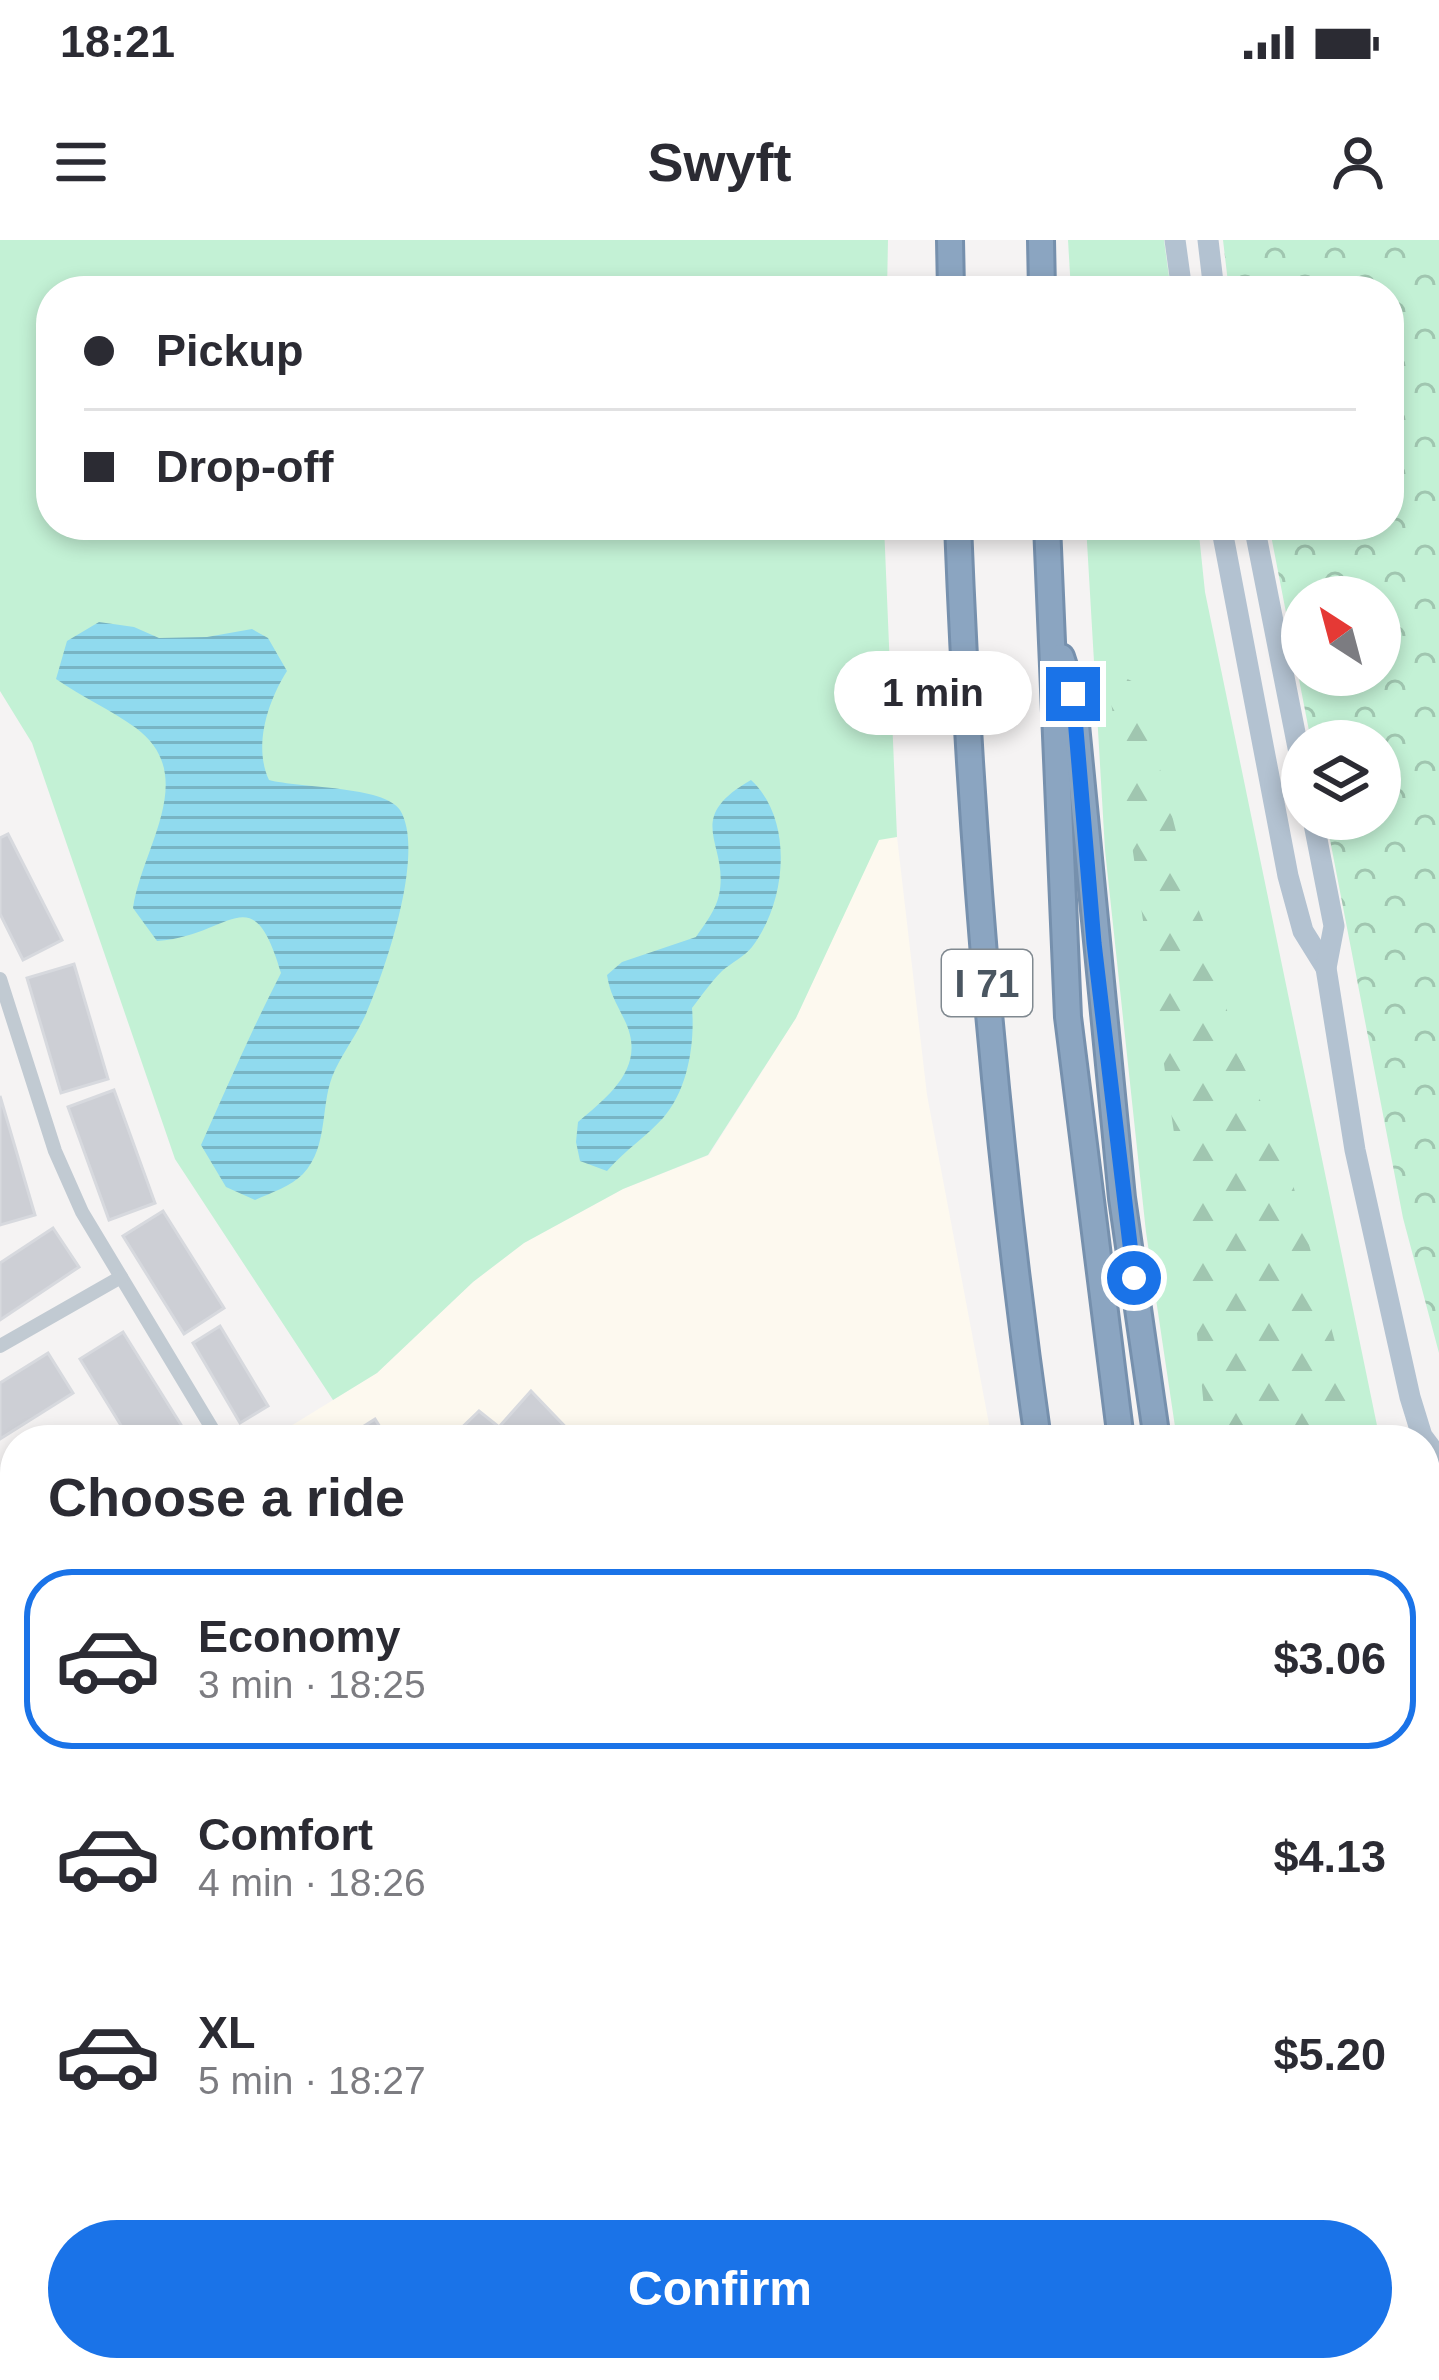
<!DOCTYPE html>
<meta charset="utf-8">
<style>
:root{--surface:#fff;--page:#f7f7f7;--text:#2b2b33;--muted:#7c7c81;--line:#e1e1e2;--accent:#1a73e8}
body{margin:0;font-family:Helvetica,sans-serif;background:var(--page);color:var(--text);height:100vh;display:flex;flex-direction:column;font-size:45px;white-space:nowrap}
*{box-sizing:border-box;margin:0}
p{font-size:39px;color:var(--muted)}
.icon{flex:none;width:66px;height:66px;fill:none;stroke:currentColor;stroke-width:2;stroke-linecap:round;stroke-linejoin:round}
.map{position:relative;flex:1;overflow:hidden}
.details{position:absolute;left:0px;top:1185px;width:1440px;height:957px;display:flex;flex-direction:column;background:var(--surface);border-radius:48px 48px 0 0;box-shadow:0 6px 18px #0003}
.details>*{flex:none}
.hud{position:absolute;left:36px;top:36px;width:1368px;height:264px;border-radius:48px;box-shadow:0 6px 18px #0003;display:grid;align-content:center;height:264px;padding:0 48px;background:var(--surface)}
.needle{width:78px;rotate:324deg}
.controls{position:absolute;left:1281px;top:336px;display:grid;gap:24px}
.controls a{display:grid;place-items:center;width:120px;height:120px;border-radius:50%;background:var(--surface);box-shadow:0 6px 18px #0003;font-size:60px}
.end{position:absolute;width:54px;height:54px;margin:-27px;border:15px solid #1a73e8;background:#fff;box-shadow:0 0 0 6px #fff}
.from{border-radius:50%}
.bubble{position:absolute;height:84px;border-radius:42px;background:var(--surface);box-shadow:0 6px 18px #0003;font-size:39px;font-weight:600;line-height:84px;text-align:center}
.hud b{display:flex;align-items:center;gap:42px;height:114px;font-size:45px}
.hud b+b{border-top:3px solid var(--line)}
.hud i{width:30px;height:30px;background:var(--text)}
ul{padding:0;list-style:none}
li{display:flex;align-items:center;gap:36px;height:180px;margin:0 24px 18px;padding:0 24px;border:6px solid transparent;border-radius:48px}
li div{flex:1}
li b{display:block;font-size:45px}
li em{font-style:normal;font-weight:600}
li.active{border-color:var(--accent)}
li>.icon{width:108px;height:108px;stroke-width:1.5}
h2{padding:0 48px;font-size:54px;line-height:144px}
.primary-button{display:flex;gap:24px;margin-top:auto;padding:24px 48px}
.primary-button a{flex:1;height:138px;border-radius:72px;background:var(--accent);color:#fff;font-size:48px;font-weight:600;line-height:138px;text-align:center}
.status{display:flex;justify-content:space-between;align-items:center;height:84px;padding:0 60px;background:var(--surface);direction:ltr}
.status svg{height:33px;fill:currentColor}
header{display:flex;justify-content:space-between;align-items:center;height:156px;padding:0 48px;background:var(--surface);font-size:54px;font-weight:600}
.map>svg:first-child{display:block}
.commercial{fill:#fdf9ef}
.green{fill:#c3f1d5}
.forest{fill:url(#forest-firs)}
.park{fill:url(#park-crowns);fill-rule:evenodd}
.water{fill:url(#water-rules)}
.building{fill:#cdcfd5;stroke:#d7d9de;stroke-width:3}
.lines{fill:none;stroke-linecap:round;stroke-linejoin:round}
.motorway-casing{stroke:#7690ad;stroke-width:30}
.minor{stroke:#c1cad2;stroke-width:14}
.primary{stroke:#b3c2d1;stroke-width:21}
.motorway{stroke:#8ba5c1;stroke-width:24}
.route{stroke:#1a73e8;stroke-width:15}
.labels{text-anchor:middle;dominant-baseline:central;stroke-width:12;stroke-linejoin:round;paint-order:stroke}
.shield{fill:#fff;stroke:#808990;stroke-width:3}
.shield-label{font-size:39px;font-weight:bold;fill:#4a5661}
</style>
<div class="status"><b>18:21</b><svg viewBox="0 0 49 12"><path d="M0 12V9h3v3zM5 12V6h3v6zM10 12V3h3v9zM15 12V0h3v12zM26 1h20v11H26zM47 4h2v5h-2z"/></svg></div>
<header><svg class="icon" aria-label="menu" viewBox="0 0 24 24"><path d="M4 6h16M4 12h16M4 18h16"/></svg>Swyft<svg class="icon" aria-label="person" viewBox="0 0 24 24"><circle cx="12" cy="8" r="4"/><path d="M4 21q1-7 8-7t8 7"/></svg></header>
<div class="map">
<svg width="1439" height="2140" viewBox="0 0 1439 2140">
<defs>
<pattern id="forest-firs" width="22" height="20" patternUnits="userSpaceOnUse" patternTransform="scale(3)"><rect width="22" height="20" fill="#c3f1d5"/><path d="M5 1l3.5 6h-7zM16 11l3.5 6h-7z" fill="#a0c6b0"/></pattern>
<pattern id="park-crowns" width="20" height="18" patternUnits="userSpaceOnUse" patternTransform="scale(3)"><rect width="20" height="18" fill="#c3f1d5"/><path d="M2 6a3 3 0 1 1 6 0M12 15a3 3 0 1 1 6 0" fill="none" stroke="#a0c6b0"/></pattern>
<pattern id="water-rules" width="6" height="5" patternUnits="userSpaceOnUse" patternTransform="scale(3)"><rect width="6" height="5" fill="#90daee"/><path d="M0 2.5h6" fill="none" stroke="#78b4c4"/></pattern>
</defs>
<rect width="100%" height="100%" fill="#f5f3f3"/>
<g class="commercial">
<path d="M897,597L927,855L992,1200H268L377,1133L473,1042L524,1003L623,949L709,915L796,778L879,599Z"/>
<path d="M15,1354V2127H1165L1168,2140H0V1363Z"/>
</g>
<g class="green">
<path d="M0,0H888L887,51H51V285H884L897,597L879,600L796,778L708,915L623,949L524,1003L473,1042L377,1133L333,1160L175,919L32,503L0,451Z"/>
<path d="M1068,0H1164L1171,51H1071Z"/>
<path d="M1086,285H1198L1205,352L1380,1200H1177L1146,992L1105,610Z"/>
</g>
<g class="forest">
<path d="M1121,436L1138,444L1193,657L1210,697L1237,813L1283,907L1361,1200H1207L1185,968L1109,448Z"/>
<path d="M1425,1376L1439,1413V2092L1425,2064Z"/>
</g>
<path class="park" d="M1223,0H1439V1113L1403,978L1326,579H1380V501H1311L1269,285H1389V51H1229ZM1302,357H1380V435H1302Z"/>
<g class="water">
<path d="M99,382L134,387L159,398L207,397L252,389L268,398L287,431C268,461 253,506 269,540C299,548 385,546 400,570C426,612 385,731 366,774C357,794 344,811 335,830C319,863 330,905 303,934C291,946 271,953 255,960L226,947L201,905C227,847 252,789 281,733C252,634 232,696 157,701L133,668C142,607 200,536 136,488C111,470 82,457 56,439L67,401Z"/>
<path d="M751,540C794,580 787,661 752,707C745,716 731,723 722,731C711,742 701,756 692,768C695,803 688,850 663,878C647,896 625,910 607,931L580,921L576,902L578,882C610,855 648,826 624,779C616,762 610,754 607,735L622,722L696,697C704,685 716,670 719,655C730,603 681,580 751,540Z"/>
</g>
<g class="building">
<path d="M8,594L62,700L23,720L0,674V598Z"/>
<path d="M74,724L108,839L61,853L27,738Z"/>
<path d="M114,850L155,963L109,980L68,867Z"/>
<path d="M0,856L35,975L0,985Z"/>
<path d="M163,971L224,1068L184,1094L123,996Z"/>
<path d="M53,988L79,1027L0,1080V1023Z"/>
<path d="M220,1086L268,1166L240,1183L193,1103Z"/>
<path d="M123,1092L188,1196L182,1200H130L80,1119Z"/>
<path d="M48,1113L73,1153L0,1199V1143Z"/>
<path d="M531,1151L578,1200H449L479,1171L499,1187Z"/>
<path d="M375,1179L388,1200H342Z"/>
</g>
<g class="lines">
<defs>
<g id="motorway">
<path d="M950,0L951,51"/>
<path d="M1041,0L1042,51"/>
<path d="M958,285C970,591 995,897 1038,1200"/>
<path d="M1047,285L1068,777L1121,1200"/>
<path d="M1061,417L1073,454L1122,958L1157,1200"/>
<path d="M1208,2127L1211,2140"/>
<path d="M1292,2127L1295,2140"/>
<path d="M1334,2127L1337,2140"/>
<path d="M1394,2127L1398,2140"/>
</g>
</defs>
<use href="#motorway" class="motorway-casing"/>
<g class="minor">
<path d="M0,739L55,911L82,972L219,1200"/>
<path d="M0,1106L121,1037"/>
</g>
<g class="primary">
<path d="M1175,0L1182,51"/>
<path d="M1208,0L1214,51"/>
<path d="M1221,285L1288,636L1303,691L1326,728"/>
<path d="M1254,285L1302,528"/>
<path d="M1313,579L1334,686L1326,728L1355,910L1410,1157L1422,1196L1439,1219"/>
<path d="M1425,1259L1439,1303"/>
</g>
<use href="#motorway" class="motorway"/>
</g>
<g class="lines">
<path class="route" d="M1073,454L1094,703L1134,1038"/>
</g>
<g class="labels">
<rect class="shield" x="942" y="710" width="90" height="66" rx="9"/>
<g class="shield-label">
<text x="987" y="743">I 71</text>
</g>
</g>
</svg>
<div class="controls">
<a><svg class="needle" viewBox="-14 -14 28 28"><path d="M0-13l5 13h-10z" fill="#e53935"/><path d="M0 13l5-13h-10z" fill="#7c7c81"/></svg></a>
<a><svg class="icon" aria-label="layers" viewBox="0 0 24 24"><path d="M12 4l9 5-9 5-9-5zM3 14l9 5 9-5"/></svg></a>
</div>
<i class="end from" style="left:1134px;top:1038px"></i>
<i class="end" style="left:1073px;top:454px"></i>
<div class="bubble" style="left:834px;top:411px;width:198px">1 min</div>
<div class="hud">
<b><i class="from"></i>Pickup</b>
<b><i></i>Drop-off</b>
</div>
<section class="details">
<h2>Choose a ride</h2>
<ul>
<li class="active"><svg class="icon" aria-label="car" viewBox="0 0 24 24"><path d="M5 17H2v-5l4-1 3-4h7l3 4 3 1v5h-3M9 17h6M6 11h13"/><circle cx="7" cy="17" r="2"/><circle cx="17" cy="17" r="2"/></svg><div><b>Economy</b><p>3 min · 18:25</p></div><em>$3.06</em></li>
<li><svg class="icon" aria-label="car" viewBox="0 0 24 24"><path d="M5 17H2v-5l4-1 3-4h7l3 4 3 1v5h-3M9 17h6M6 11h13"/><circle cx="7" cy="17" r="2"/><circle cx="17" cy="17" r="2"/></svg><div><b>Comfort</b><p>4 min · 18:26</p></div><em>$4.13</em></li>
<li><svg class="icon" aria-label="car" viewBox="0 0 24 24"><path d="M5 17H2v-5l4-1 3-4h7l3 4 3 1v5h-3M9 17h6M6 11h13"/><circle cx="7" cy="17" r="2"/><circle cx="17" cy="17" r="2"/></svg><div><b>XL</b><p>5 min · 18:27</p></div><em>$5.20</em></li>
</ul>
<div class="primary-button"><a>Confirm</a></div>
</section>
</div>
